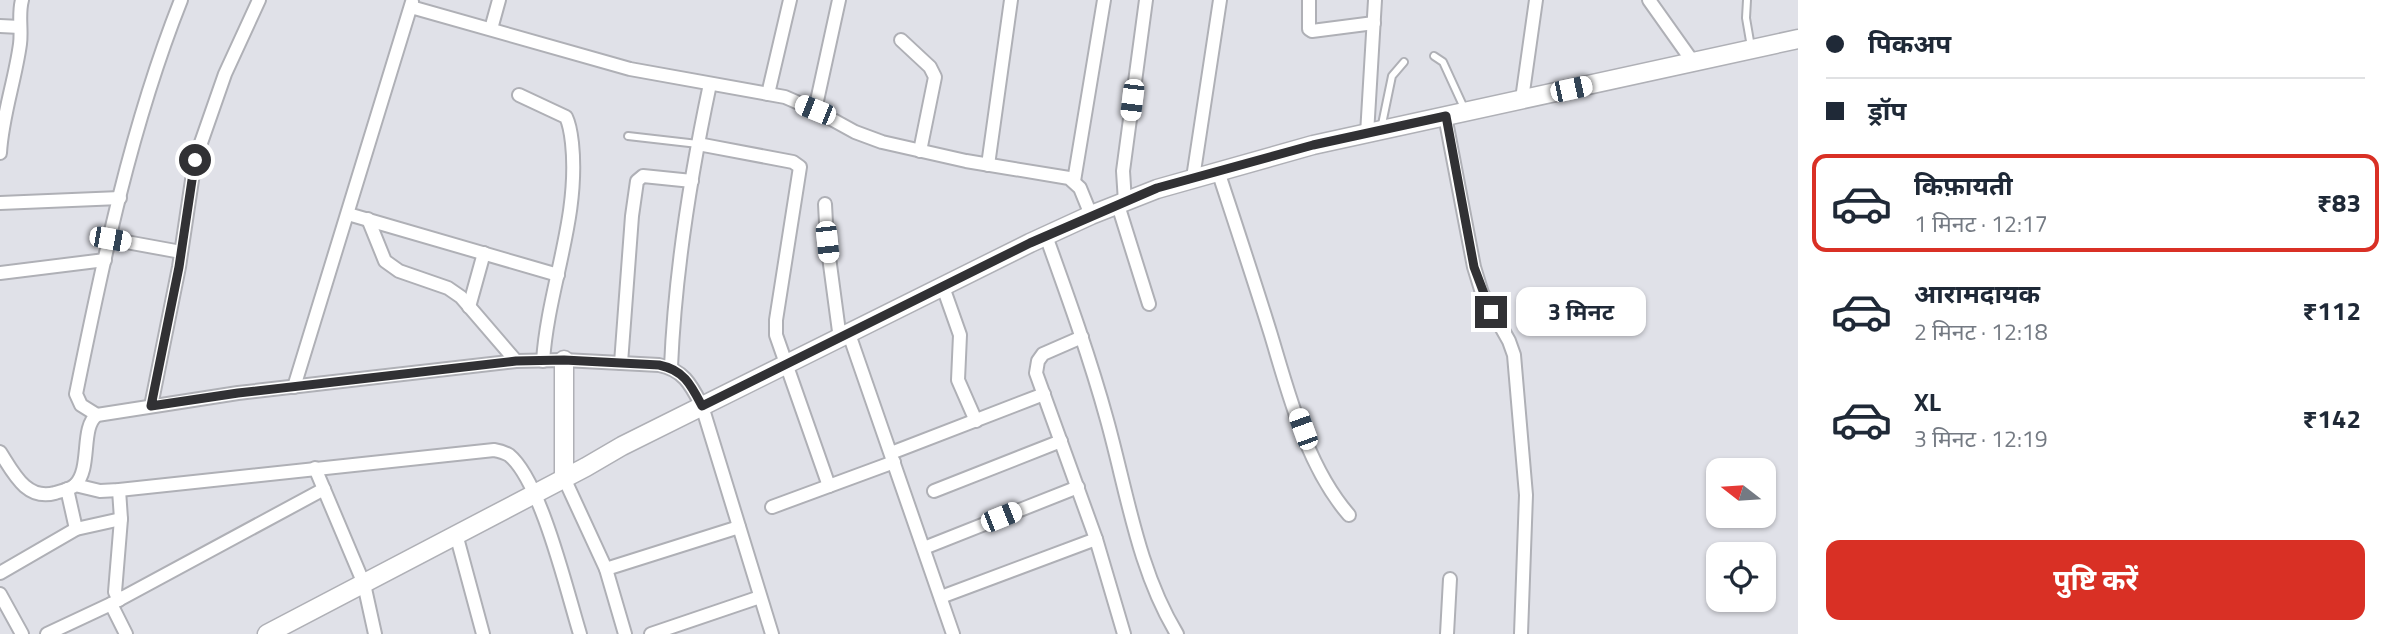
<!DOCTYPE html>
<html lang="hi">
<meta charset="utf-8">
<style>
:root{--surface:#fff;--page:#f6f6f7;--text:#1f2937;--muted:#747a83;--line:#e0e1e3;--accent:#d93025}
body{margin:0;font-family:"Titillium Web","Noto Sans Devanagari",sans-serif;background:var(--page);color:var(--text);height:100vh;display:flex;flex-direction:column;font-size:26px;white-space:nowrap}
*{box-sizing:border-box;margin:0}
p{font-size:23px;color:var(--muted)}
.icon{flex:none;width:38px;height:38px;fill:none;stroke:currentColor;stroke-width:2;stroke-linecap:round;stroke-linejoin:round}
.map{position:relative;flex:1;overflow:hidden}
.sheet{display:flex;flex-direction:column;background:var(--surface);width:595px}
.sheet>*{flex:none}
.top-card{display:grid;align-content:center;height:154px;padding:0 28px;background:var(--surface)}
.needle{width:46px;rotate:287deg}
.controls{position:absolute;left:1706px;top:458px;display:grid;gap:14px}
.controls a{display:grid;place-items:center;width:70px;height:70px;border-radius:14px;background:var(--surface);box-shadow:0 2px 5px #0004;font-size:35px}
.end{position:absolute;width:32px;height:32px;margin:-16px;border:9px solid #313134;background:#fff;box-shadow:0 0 0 4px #fff}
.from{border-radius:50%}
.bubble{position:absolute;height:49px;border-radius:14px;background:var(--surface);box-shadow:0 2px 5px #0004;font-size:23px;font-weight:700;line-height:49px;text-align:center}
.car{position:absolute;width:21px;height:42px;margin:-21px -10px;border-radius:9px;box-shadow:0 0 5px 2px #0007;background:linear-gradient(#fff 24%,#345 0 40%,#fff 0 76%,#345 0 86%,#fff 0)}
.top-card b{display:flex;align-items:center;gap:24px;height:66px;font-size:26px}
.top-card b+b{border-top:2px solid var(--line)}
.top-card i{width:18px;height:18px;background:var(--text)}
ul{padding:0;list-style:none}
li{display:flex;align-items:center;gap:21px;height:98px;margin:0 14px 10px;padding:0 14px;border:4px solid transparent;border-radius:14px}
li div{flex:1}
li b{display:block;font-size:26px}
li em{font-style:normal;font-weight:700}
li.selected{border-color:var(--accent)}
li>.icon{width:63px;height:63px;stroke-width:1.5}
.action{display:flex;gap:14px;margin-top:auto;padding:14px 28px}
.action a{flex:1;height:80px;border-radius:14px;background:var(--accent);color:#fff;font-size:28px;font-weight:700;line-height:80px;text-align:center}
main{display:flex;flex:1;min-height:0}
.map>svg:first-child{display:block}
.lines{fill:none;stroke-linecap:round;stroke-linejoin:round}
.service-casing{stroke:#afb0b6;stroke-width:10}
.minor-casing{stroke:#afb0b6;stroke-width:16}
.secondary-casing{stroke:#afb0b6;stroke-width:21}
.service{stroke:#fff;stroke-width:6}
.minor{stroke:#fff;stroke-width:12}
.secondary{stroke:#fff;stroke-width:18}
.route{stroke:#313134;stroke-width:9}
</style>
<main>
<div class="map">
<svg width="1798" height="634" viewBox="0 0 1798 634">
<rect width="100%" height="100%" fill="#e0e1e8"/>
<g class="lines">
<defs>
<g id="service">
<path d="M1747,0L1746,18L1751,47"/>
<path d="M1434,56L1443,62L1465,110"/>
<path d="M1381,129L1392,76L1404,62"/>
<path d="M628,136L698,144"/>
</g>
<g id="minor">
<path d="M1309,0V29L1312,31L1374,23"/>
<path d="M1649,0L1693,62"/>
<path d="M411,7L630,69L785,97L815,110L855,132L882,142L966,161L1069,178L1080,188L1091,215"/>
<path d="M0,26L20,27"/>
<path d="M491,29L499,0"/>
<path d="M901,40L930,67L935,77L920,151"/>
<path d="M768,94L790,0"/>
<path d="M519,95L566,117C570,125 571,134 572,143C580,218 548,287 543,361"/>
<path d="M1522,99L1536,0"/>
<path d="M815,110L839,0"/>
<path d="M1445,116L1474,267L1482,293L1509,341L1514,355L1526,495L1521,634"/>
<path d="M1367,134L1375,0"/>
<path d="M698,144L793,162L800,167L776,320V335L829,486"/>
<path d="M0,153C2,116 15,81 20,44C22,29 18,15 22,0"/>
<path d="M988,165L1011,0"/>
<path d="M1218,171C1236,226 1254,280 1271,335C1289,395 1307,467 1349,515"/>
<path d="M1193,178L1220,0"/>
<path d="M1074,181L1104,0"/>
<path d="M1125,202L1123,171L1146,0"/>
<path d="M0,203L120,198"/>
<path d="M825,204L827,242L840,339"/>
<path d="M1118,205L1149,304"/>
<path d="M348,214L558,275"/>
<path d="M368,219L385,261L399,271L448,288L461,297L516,361"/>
<path d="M1046,236C1068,297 1090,358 1107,420C1127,492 1138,570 1177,634"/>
<path d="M110,239L181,252"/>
<path d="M0,273L105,260"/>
<path d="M943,287L960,335L958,380L976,421"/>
<path d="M469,307L484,253"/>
<path d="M849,334L953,634"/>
<path d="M1082,337L1043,354L1038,361L1036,373L1096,539L1124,634"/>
<path d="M621,363L632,216L637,181L643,176L692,181"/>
<path d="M671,367C675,271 690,178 710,84"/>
<path d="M294,387L412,2"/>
<path d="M151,406L179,267L195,160L225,74L259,0"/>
<path d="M97,415L81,405L76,394C103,261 131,126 181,0"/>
<path d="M0,452C13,472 26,501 55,493C61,491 70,490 75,485C92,469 80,427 97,415L238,393L516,361L564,360L659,365C684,370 691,385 702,406L772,634"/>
<path d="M891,453L1044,394"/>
<path d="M315,468L364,584L375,634"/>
<path d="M564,478L606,569L625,634"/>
<path d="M75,485L100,491L119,490L494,450C500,451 504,452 509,455C541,481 567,592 580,634"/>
<path d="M67,489L76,529"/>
<path d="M934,491L1061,441"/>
<path d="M772,507L894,462"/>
<path d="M456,534L483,634"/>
<path d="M924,548L1078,487"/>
<path d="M606,569L739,527"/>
<path d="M0,573L76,529L121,519"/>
<path d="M0,594L22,634"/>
<path d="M941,597L1096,539"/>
<path d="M119,600L115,592L121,519L119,490"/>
<path d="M111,604L126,634"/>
<path d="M47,634L111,604L324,489"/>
<path d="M651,634L760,597"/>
<path d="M1447,634L1450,579"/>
</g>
<g id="secondary">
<path d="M564,478V360"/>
<path d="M267,634L586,467L622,446L1030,243L1091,215L1157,189L1313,145L1798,39"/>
</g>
</defs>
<use href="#service" class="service-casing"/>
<use href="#minor" class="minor-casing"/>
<use href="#secondary" class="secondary-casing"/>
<use href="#service" class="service"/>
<use href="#minor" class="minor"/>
<use href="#secondary" class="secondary"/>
</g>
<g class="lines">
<path class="route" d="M195,160L179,267L151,406L238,393L516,361L564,360L659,365C684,370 691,385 702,406L1030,243L1157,188L1313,145L1446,116L1474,267L1491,312"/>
</g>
</svg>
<div class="controls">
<a><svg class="needle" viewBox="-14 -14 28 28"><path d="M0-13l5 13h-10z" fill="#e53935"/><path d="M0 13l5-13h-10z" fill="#747a83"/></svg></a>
<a><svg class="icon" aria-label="locate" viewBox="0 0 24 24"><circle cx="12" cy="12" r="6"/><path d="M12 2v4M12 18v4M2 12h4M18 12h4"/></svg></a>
</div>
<i class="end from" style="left:195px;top:160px"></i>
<i class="end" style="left:1491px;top:312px"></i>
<div class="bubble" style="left:1516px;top:287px;width:130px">3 मिनट</div>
<i class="car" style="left:1571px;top:89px;rotate:78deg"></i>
<i class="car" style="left:1132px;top:100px;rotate:187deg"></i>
<i class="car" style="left:815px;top:110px;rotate:292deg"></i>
<i class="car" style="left:110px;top:239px;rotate:100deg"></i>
<i class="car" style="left:827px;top:242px;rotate:174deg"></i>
<i class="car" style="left:1303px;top:429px;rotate:340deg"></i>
<i class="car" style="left:1001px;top:517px;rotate:68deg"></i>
</div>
<section class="sheet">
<div class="top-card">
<b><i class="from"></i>पिकअप</b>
<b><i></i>ड्रॉप</b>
</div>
<ul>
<li class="selected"><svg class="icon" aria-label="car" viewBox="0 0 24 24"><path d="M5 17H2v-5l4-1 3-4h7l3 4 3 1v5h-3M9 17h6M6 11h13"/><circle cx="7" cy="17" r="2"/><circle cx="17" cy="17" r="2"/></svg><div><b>किफ़ायती</b><p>1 मिनट · 12:17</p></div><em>₹83</em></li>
<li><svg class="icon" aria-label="car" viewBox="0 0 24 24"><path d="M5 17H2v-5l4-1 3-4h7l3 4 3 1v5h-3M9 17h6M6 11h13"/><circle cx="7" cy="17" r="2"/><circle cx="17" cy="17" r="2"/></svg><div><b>आरामदायक</b><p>2 मिनट · 12:18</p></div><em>₹112</em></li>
<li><svg class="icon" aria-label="car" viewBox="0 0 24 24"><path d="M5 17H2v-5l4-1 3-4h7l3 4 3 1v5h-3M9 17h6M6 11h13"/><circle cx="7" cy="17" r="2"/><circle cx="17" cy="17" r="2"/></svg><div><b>XL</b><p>3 मिनट · 12:19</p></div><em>₹142</em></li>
</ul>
<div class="action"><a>पुष्टि करें</a></div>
</section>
</main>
